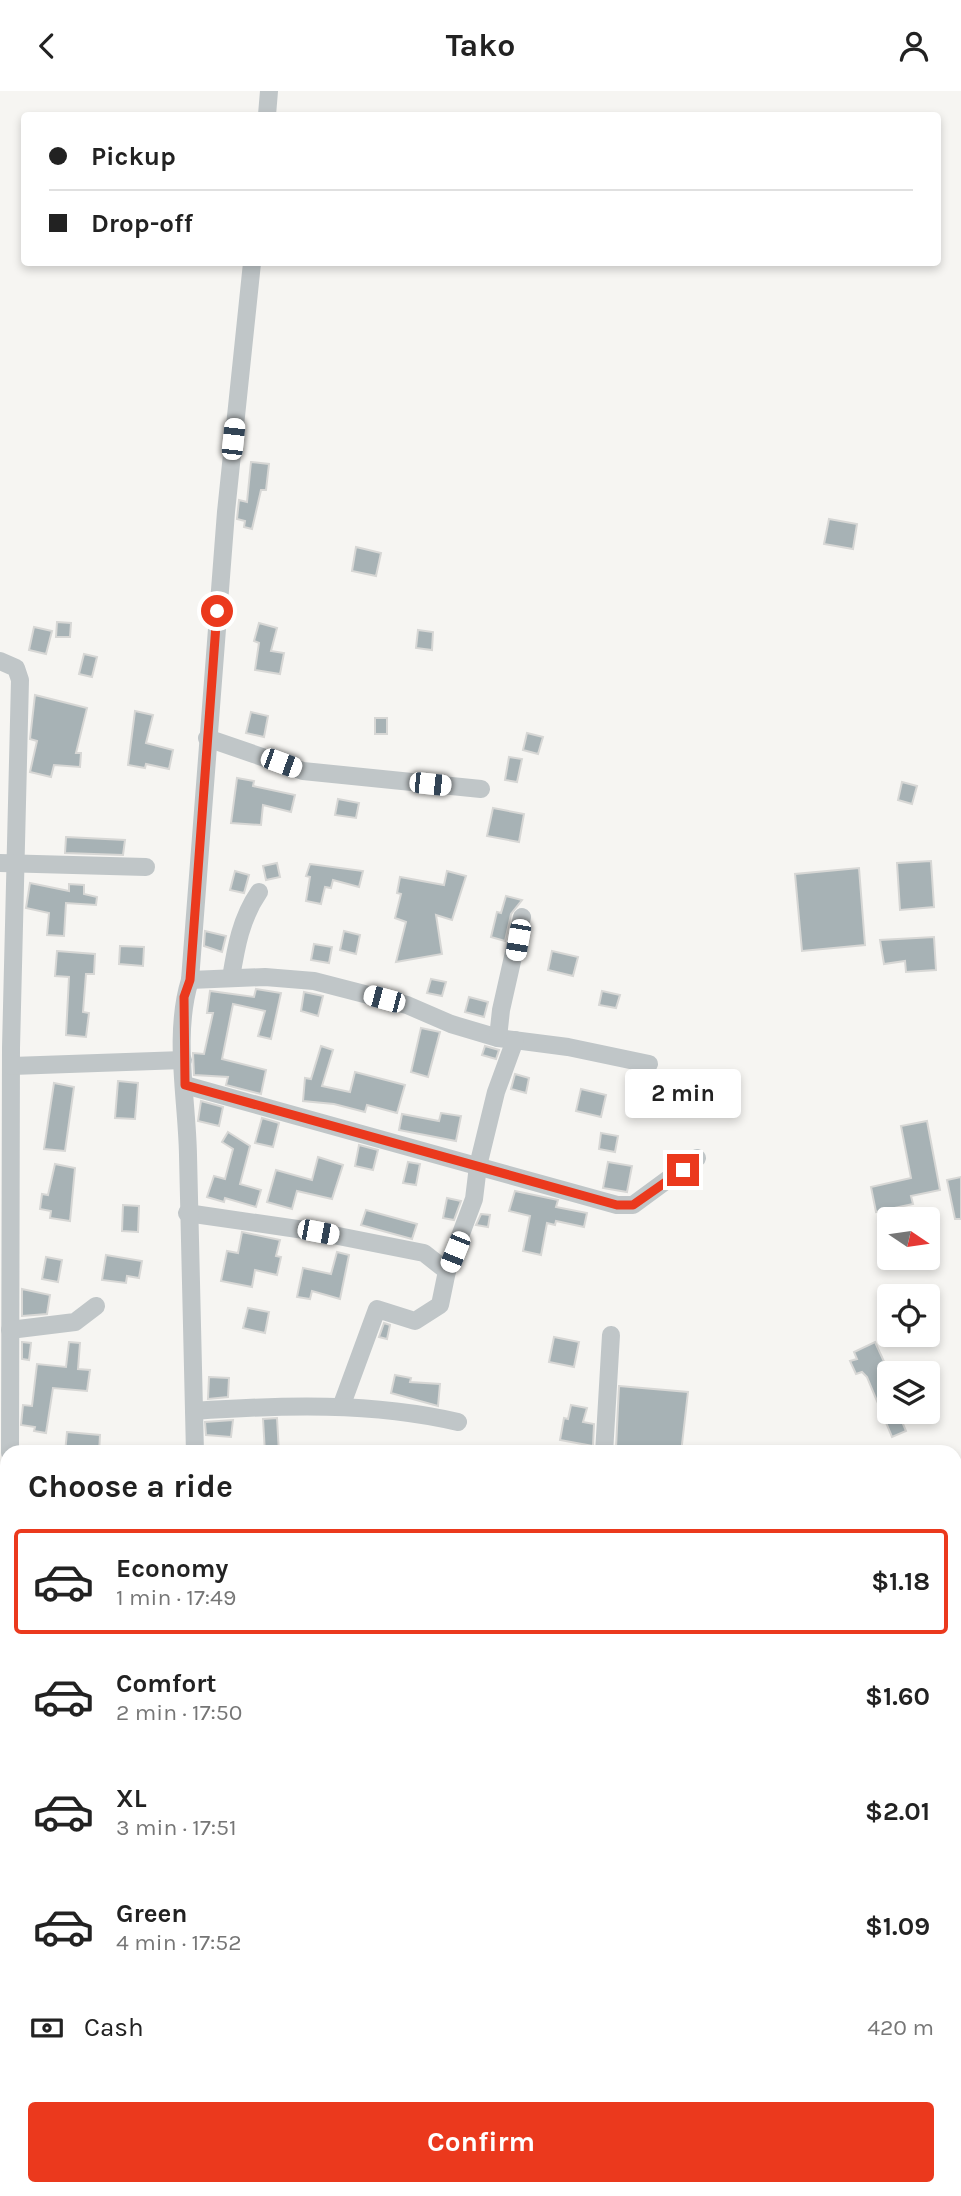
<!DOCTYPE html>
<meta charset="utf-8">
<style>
:root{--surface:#fff;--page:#f2f2f2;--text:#222;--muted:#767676;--line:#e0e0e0;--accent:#eb391d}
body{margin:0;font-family:Karla,sans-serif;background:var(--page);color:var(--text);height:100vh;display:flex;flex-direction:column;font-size:26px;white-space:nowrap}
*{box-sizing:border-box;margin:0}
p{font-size:23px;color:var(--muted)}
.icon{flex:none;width:38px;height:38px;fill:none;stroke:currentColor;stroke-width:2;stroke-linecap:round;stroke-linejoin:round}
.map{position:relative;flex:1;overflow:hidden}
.sheet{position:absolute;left:0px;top:1354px;width:962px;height:751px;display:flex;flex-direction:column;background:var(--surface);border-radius:21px 21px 0 0;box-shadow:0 4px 10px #0003}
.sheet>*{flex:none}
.top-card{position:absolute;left:21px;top:21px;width:920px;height:154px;border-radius:7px;box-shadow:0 4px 10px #0003;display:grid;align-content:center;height:154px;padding:0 28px;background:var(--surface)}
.needle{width:46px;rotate:103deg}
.controls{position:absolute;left:877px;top:1116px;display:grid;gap:14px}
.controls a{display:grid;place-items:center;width:63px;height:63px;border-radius:7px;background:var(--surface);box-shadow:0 4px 10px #0003;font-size:35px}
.end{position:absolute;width:32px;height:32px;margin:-16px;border:9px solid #eb391d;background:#fff;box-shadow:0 0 0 4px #fff}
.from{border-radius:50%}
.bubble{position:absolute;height:49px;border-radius:7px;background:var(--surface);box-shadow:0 4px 10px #0003;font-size:23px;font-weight:700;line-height:49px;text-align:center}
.car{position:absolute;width:21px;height:42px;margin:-21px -10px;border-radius:9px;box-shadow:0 0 5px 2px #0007;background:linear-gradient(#fff 24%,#345 0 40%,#fff 0 76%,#345 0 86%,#fff 0)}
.top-card b{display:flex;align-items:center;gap:24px;height:66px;font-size:26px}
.top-card b+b{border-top:2px solid var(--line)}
.top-card i{width:18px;height:18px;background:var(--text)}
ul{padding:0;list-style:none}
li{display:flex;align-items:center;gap:21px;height:105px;margin:0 14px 10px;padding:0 14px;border:4px solid transparent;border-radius:7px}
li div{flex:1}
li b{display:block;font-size:26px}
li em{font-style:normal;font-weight:700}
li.selected{border-color:var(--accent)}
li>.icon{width:63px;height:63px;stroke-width:1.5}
h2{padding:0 28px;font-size:32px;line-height:84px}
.pay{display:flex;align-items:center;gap:18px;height:77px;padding:0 28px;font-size:26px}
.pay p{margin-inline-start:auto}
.action{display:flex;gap:14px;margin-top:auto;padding:14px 28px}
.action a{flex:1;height:80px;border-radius:7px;background:var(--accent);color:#fff;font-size:28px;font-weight:700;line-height:80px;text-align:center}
header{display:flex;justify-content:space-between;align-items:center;height:91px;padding:0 28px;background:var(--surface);font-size:32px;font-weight:700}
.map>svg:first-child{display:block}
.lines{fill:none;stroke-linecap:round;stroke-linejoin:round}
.canal{stroke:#b8c6c9;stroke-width:18}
.building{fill:#a7b2b5;stroke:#d7d7d5;stroke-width:2}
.minor{stroke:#c0c6c8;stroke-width:18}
.route{stroke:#eb391d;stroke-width:9}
</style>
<header><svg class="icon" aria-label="back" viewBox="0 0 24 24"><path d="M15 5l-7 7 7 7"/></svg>Tako<svg class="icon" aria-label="person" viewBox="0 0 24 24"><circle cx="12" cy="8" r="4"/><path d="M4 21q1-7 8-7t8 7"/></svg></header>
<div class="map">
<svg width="961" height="2105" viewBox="0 0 961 2105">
<rect width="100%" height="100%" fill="#f6f5f2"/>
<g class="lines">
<g class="canal">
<path d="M956,1407L961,1403"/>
<path d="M0,1841H7"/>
</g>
</g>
<g class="building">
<path d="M251,371L269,373L266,399H261L252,438L244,436L245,430L237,428L239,409L247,411Z"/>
<path d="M829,428L857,433L853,458L824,453Z"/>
<path d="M356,456L381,462L376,485L352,480Z"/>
<path d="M57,531L71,532L70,546H56Z"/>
<path d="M259,532L277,537L271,560L284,562L280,583L255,579L259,552L254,550Z"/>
<path d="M34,536L52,540L46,563L29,559Z"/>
<path d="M418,539L433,541L432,559L416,557Z"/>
<path d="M84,563L97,566L92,586L79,583Z"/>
<path d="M35,604L87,617L76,662H81L80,676L54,674L51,686L30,681L37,650L30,648Z"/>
<path d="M135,620L153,624L146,652L173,659L169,678L146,673L145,677L128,674Z"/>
<path d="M251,621L268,625L264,646L246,642Z"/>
<rect x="375" y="627" width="12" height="16"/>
<path d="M527,642L543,646L538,663L523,659Z"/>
<path d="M509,666L522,668L517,691L505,689Z"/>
<path d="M237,687L254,690L253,695L295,704L291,721L263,714L261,734L231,732Z"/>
<path d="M902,691L917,695L912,713L898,709Z"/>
<path d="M338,708L359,712L356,727L335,724Z"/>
<path d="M493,717L524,723L519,751L487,745Z"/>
<path d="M66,746L125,749L123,764L65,762Z"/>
<path d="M931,770L934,816L900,819L897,772Z"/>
<path d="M277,772L280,786L266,789L263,775Z"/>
<path d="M310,773L363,780L359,796L333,789L331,797L325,796L321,813L306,810L310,786L306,785Z"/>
<path d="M859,777L865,854L802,860L795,783Z"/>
<path d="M235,780L249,784L244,802L230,799Z"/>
<path d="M447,780L466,785L452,829L436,824L442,863L396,871L406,831L395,827L401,803L397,802L400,786L444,794Z"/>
<path d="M30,792L69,800V793L84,794V803L97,806L96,814L66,812L64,845L47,844L49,822L26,817Z"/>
<path d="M506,805L522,809L511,823L505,850L491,846L497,821L501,822Z"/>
<path d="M205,840L226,845L222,861L204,855Z"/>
<path d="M344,840L360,844L356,863L340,859Z"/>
<path d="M934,846L936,879L906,881L905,870L884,873L880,849Z"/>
<path d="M314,853L332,856L329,872L311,869Z"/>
<path d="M120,855L144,856L143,875L119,873Z"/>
<path d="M57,860L95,863L94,883H86L83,921L89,922L86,946L66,944L69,886L55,885Z"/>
<path d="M552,860L578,866L573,885L548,879Z"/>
<path d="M431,888L446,891L442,905L427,902Z"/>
<path d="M256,898L281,902L271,948L258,945L265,920L233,913L222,968L266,979L261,1003L226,994L228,986L194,984L193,962L204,963L213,922H207L210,900L254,906Z"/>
<path d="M602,900L620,904L616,917L599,914Z"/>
<path d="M304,901L323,905L318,925L301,920Z"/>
<path d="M469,906L488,911L484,926L465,921Z"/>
<path d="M421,937L440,941L428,986L411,981Z"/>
<path d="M321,955L333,959L322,995L350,1001L355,981L405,994L397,1022L367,1014L365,1021L334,1013L303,1010L305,987L311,988Z"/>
<path d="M485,955L499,959L496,968L482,964Z"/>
<path d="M515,983L529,987L526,1002L511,998Z"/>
<path d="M118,990L138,992L135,1028L115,1027Z"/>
<path d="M54,992L74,996L65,1060L44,1058Z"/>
<path d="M581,998L606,1004L601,1026L576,1020Z"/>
<path d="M201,1010L223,1016L219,1035L198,1030Z"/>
<path d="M441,1022L461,1025L456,1050L399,1039L402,1023L439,1030Z"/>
<path d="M262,1027L279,1032L273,1056L255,1052Z"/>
<path d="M927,1030L940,1099L911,1105L913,1113L876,1121L871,1096L911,1087L901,1035Z"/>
<path d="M228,1041L250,1055L240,1093L261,1099L256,1116L225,1107L224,1111L207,1106L214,1085L225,1088L233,1058L222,1051Z"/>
<path d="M601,1042L618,1045L615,1061L599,1058Z"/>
<path d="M359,1054L378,1059L373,1079L355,1075Z"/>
<path d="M318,1066L343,1074L332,1108L297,1100L292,1118L267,1111L276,1079L312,1089Z"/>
<path d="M408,1071L420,1073L416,1094L403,1092Z"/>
<path d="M608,1071L632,1075L627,1101L603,1097Z"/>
<path d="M55,1073L75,1077L70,1130L50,1127L51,1120L40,1118L42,1103L48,1104Z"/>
<path d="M961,1086V1128H955L947,1089Z"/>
<path d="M515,1100L558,1109L556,1116L587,1122L584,1136L556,1130L555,1134L547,1132L541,1164L523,1160L530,1125L509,1120Z"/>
<path d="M447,1107L461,1110L454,1129L443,1127Z"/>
<path d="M123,1114L139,1115L138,1141L122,1140Z"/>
<path d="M366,1119L417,1133L412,1148L361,1134Z"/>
<path d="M481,1123L490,1124L488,1136L476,1134Z"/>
<path d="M242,1141L280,1149L276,1165L281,1166L277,1184L255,1179L252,1196L221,1190L227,1160L238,1162Z"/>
<path d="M337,1161L349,1164L340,1208L312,1200L310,1208L297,1206L303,1177L331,1183Z"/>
<path d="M106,1164L142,1170L139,1187L127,1185L126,1192L102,1189Z"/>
<path d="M46,1166L62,1169L58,1191L42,1188Z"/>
<path d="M22,1198L50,1204L47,1223L22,1225Z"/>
<path d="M248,1217L269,1221L265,1242L243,1237Z"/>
<path d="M384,1232L390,1234L387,1248L379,1246Z"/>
<path d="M554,1246L579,1251L574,1276L549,1271Z"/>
<path d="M22,1251L31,1252L29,1269L22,1268Z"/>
<path d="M69,1251L80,1252L78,1278L90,1279L87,1300L53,1297L46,1342L34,1340L35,1336L21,1334L23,1314L32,1315L37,1273L66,1276Z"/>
<path d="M875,1251L887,1277L880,1281L889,1304V1321H898L906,1340L892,1346L867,1286L862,1281L856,1283L850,1270L857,1268L854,1261Z"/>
<path d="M395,1284L411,1287L410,1291L440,1293L438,1315L391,1302Z"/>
<path d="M209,1286L229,1287L228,1306L208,1308Z"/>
<path d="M619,1295L688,1301L681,1362L616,1357Z"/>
<path d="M571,1314L587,1317L583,1331L594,1333L593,1355L560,1349L564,1327L568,1328Z"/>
<path d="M277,1327L279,1362H265L263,1328Z"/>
<path d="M233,1329L231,1346L206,1344L205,1331Z"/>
<path d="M67,1341L100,1344L99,1362H65Z"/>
</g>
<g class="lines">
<g class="minor">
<path d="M267,24L269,0"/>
<path d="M0,570L16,577L20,589L11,957L10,1362"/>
<path d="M207,647L303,680L481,698"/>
<path d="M0,772L146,776"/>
<path d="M231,887C236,856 241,827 259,801"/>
<path d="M190,889L265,886L314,890L407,914L451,933L498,947L568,956L649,973"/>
<path d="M498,947L501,919L522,826"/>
<path d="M12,975L183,969"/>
<path d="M185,994L617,1114H633L697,1067"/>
<path d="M187,1122L318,1141L424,1162L447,1180"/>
<path d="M10,1239L75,1231L96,1215"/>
<path d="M341,1316L377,1218L415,1230L440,1214L447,1180L474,1108L478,1075L496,1001L515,949"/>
<path d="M194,1320C282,1314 372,1311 458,1331"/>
<path d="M195,1362C192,1262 190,1163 188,1064C187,1007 173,944 190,889L226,421L252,172"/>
<path d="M604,1362L611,1244"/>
<path d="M0,1388L7,1384"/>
<path d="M956,1396L961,1392"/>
<path d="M956,1433L961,1430"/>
<path d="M0,1531L7,1554"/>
<path d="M0,1741L7,1769"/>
<path d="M0,1830L7,1829"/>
<path d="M0,1854H7"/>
<path d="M118,2098L121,2105"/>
<path d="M179,2098L181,2105"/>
<path d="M261,2098L273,2105"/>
</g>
</g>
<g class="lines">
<path class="route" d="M217,520L190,889L184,906L185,994L617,1114H633L683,1079"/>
</g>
</svg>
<div class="controls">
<a><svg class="needle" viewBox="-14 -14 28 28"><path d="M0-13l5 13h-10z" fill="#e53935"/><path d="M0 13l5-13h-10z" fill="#767676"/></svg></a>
<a><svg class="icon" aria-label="locate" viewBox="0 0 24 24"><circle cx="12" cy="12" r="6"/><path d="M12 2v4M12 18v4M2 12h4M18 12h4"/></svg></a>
<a><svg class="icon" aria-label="layers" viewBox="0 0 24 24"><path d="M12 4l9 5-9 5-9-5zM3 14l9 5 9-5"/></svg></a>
</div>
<i class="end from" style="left:217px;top:520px"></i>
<i class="end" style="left:683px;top:1079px"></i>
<div class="bubble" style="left:625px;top:978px;width:116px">2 min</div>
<i class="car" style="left:233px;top:348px;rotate:6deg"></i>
<i class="car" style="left:281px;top:672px;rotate:110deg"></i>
<i class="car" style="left:430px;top:693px;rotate:96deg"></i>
<i class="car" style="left:518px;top:849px;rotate:190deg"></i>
<i class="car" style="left:384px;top:908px;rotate:285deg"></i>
<i class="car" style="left:318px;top:1141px;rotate:101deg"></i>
<i class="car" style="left:455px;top:1161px;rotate:202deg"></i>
<div class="top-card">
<b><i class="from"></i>Pickup</b>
<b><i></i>Drop-off</b>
</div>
<section class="sheet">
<h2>Choose a ride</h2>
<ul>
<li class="selected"><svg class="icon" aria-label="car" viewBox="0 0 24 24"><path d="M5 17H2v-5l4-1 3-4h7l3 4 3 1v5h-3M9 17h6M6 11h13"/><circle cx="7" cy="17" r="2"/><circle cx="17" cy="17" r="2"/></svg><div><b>Economy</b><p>1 min · 17:49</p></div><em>$1.18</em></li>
<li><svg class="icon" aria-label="car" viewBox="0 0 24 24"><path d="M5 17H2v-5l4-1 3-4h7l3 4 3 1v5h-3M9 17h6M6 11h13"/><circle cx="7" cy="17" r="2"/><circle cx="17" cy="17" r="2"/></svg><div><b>Comfort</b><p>2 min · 17:50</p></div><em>$1.60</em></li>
<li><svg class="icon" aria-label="car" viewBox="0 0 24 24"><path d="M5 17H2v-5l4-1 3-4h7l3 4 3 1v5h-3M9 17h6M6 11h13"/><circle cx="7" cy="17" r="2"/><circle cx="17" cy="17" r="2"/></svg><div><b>XL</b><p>3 min · 17:51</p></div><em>$2.01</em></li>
<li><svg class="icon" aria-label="car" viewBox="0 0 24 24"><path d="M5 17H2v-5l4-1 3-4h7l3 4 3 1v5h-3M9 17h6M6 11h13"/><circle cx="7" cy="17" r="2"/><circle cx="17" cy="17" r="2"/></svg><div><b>Green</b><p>4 min · 17:52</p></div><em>$1.09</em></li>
</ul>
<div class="pay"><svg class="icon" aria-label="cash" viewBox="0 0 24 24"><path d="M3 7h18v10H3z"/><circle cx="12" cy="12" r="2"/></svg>Cash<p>420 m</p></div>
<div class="action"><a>Confirm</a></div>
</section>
</div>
